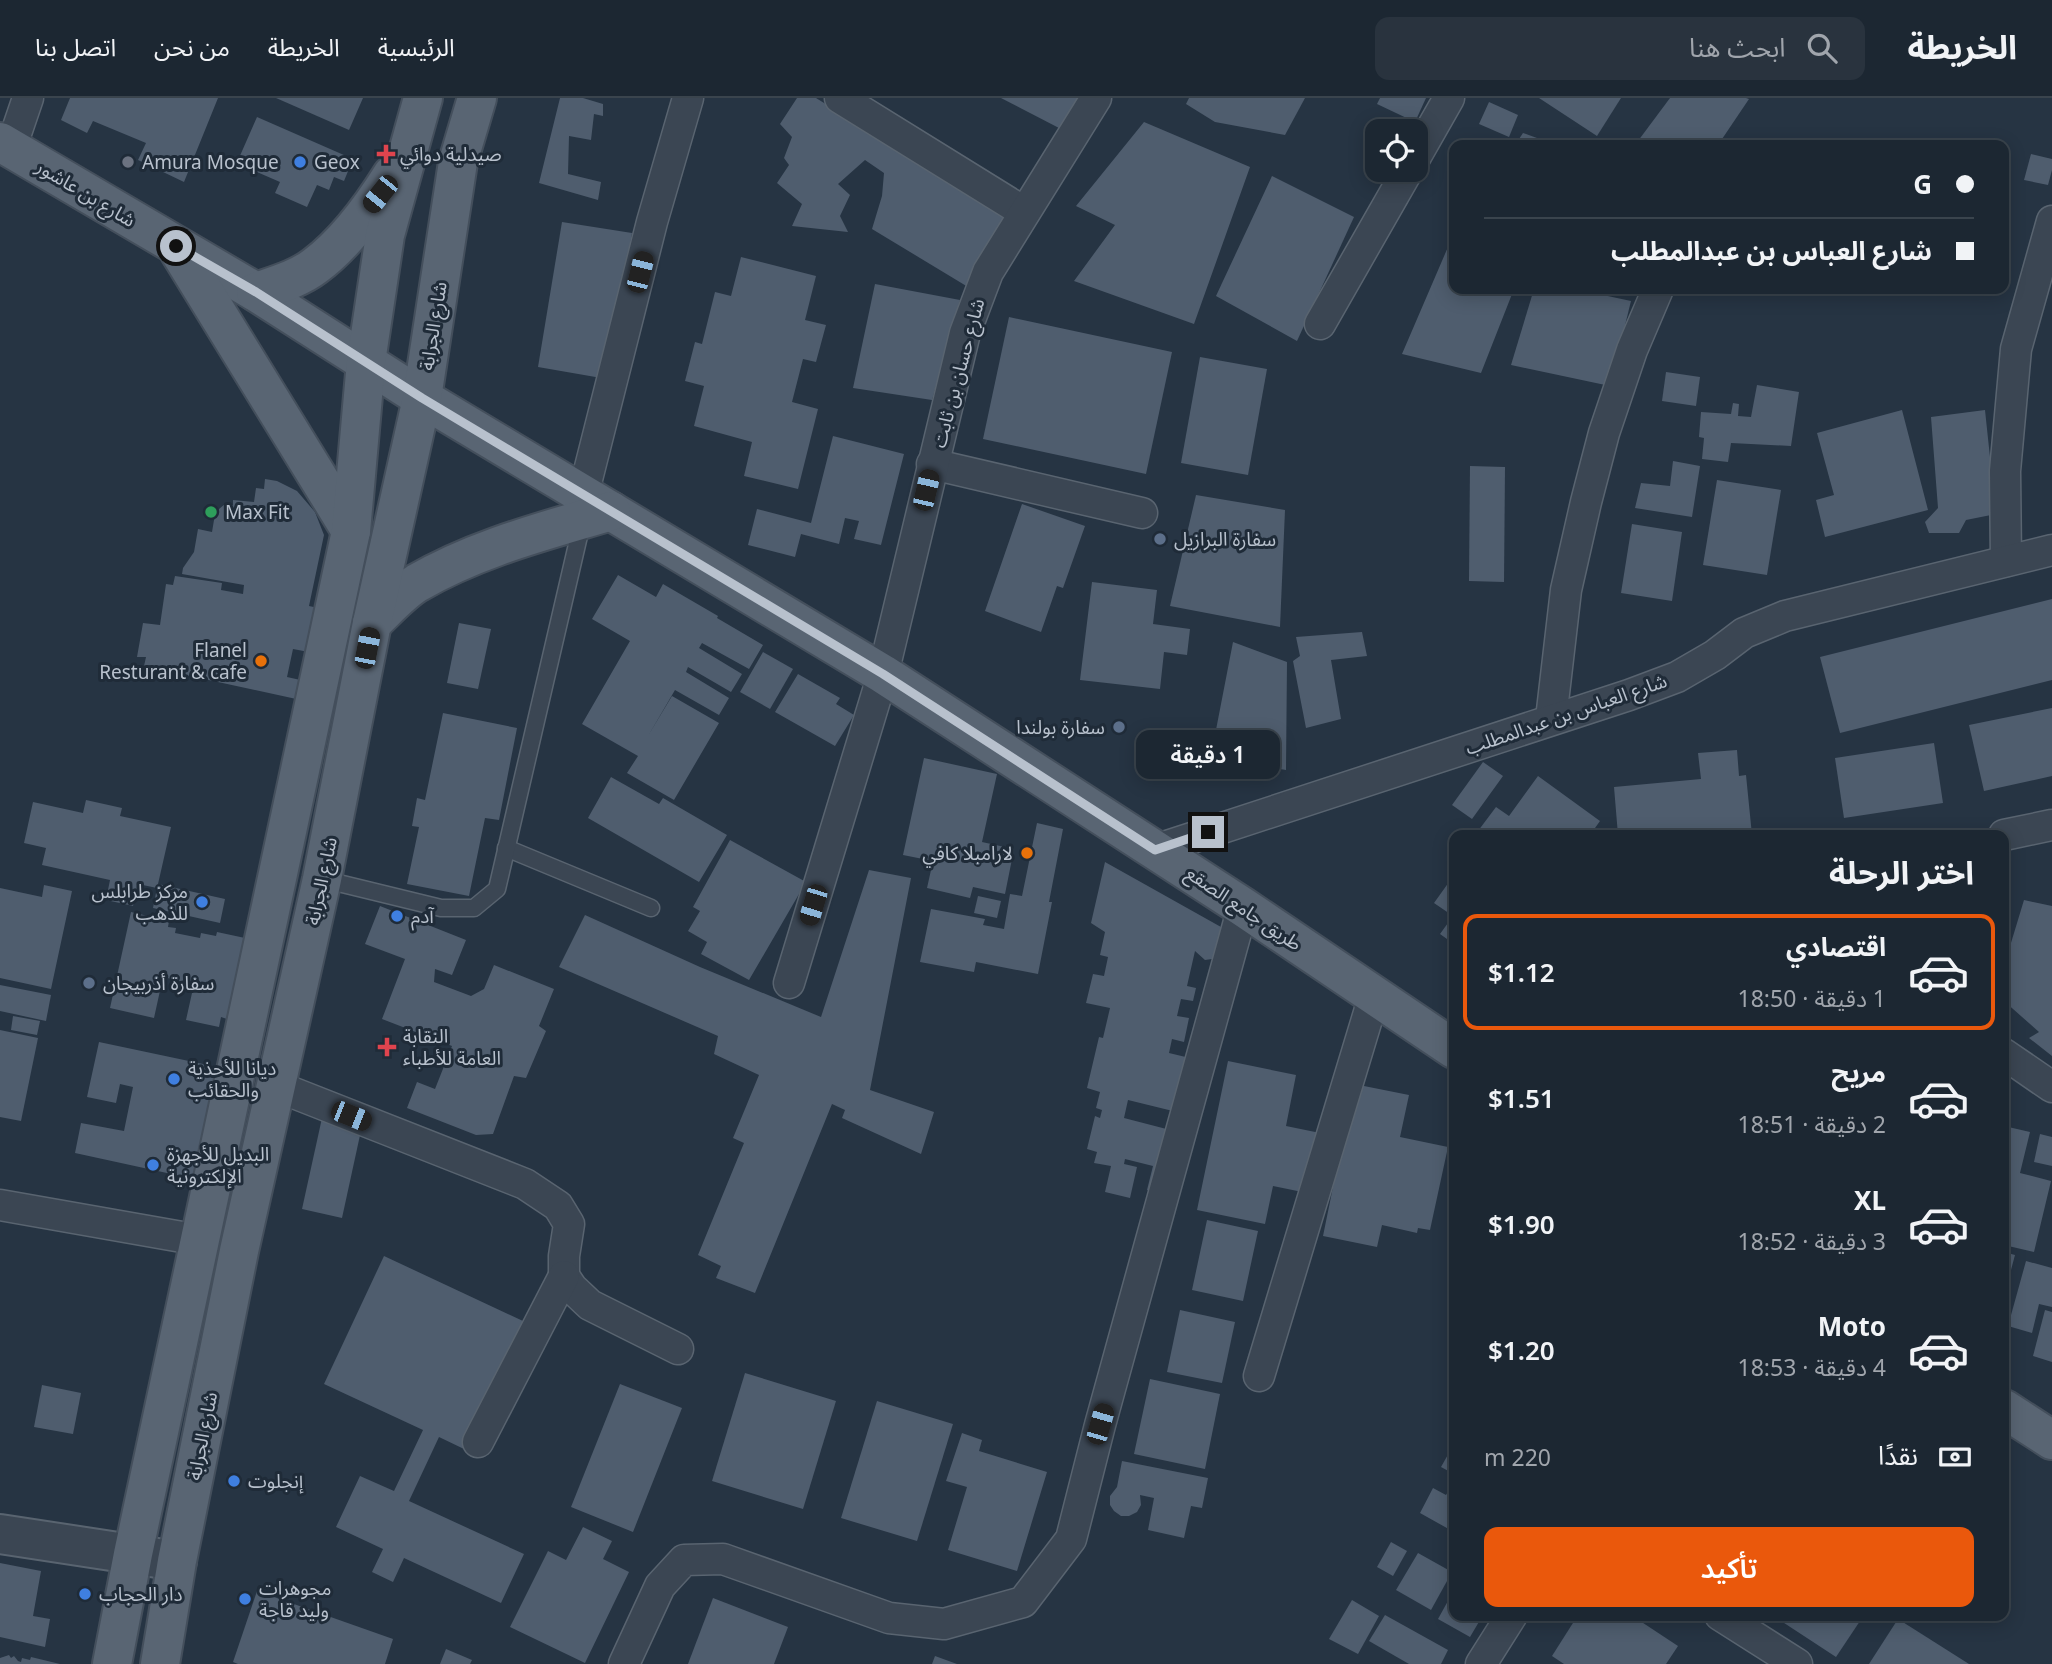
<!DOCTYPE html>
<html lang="ar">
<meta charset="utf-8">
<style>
:root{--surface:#1c2732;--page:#29333e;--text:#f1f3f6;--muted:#a0a5ac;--line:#3a444d;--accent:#ea580c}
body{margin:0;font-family:"Noto Sans","Noto Sans Arabic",sans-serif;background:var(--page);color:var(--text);direction:rtl;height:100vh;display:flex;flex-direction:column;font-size:26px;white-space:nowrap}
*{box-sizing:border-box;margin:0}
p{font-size:23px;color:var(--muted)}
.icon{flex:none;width:38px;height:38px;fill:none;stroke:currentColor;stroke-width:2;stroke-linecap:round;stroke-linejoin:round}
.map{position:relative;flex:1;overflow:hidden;direction:ltr}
.drawer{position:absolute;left:1449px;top:732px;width:560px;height:791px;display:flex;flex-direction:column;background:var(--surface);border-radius:14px;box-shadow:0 4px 18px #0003,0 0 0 2px var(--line);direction:rtl}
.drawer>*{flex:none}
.guide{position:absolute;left:1449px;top:42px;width:560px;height:154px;border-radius:14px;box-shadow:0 4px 18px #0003,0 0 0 2px var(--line);direction:rtl;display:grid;align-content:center;height:154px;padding:0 35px;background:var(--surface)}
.fabs{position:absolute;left:1365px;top:21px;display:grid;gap:14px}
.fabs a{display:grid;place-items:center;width:63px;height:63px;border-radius:14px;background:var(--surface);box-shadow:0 4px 18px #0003,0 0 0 2px var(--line);font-size:35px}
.end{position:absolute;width:32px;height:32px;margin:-16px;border:9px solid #b8c1cd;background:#111;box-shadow:0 0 0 4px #111}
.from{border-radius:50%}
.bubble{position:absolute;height:49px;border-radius:14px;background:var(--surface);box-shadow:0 4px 18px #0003,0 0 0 2px var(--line);font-size:23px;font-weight:600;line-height:49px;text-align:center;direction:rtl}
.car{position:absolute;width:21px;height:42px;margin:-21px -10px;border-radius:9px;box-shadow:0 0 5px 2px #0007;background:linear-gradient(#222 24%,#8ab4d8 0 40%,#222 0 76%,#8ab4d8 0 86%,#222 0)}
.guide b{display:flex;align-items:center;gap:24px;height:66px;font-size:26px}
.guide b+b{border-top:2px solid var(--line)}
.guide i{width:18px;height:18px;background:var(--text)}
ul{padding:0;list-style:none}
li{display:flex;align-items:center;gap:21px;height:116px;margin:0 14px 10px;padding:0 21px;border:4px solid transparent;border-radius:14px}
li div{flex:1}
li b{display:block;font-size:26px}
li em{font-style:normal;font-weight:600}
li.active{border-color:var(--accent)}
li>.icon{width:63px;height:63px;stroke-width:1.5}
h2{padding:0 35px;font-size:32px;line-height:84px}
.pay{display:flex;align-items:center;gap:18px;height:77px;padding:0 35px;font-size:26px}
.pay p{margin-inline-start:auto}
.primary-button{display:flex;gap:14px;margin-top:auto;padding:14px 35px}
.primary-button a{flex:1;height:80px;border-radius:14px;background:var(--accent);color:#fff;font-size:28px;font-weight:600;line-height:80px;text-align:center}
header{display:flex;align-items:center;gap:42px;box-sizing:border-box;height:98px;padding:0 35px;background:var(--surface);border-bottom:2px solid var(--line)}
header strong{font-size:33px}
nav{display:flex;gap:38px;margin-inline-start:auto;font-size:24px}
.search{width:490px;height:63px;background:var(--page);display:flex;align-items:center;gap:18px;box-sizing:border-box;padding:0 24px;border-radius:14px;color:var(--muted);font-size:26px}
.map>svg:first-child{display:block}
.building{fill:#4f5d6e}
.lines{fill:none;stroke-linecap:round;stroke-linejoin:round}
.service-casing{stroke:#596470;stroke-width:19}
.minor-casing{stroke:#596470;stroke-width:33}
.tertiary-casing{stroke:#596470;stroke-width:42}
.primary-casing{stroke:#444f5c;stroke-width:42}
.service{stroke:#3b4653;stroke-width:16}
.minor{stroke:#3b4653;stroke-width:30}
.tertiary{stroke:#3b4653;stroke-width:38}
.primary{stroke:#596573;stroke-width:38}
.route{stroke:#b8c1cd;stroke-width:9}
.health-dot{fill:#e0444e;stroke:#1f2b38;stroke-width:2.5}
.worship-dot{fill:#6b7280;stroke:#1f2b38;stroke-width:2.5}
.shop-dot{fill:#3f7fe0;stroke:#1f2b38;stroke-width:2.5}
.leisure-dot{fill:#2e9e5b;stroke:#1f2b38;stroke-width:2.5}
.service-dot{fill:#5c6f8a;stroke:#1f2b38;stroke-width:2.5}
.food-dot{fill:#e8710a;stroke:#1f2b38;stroke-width:2.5}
.labels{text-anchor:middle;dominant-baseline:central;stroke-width:6;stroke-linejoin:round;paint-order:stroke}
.poi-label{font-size:19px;fill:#b8c1cd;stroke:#1f2b38;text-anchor:start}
.street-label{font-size:19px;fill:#b8c1cd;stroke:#1f2b38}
</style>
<header>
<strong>الخريطة</strong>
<div class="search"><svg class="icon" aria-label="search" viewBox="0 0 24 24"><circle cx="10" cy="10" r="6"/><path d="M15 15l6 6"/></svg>ابحث هنا</div>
<nav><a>الرئيسية</a><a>الخريطة</a><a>من نحن</a><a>اتصل بنا</a></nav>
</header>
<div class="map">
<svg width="2052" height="1566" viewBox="0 0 2052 1566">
<rect width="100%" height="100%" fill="#263443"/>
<g class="building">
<path d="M70,0H218L184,84L138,62L146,45L93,23L87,35L61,22Z"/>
<path d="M276,0H363L349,32Z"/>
<path d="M560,0H583L603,6V18L594,16L591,42L569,38L568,76L601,84L598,102L539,85Z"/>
<path d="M797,0H816L1006,118L968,189L872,131L882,98L884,75L865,62L838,86L850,97L840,118L848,134L792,128L802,106L777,85L789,67L784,60L792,39L780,26Z"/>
<path d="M1001,0H1081L1059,30Z"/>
<path d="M1189,0H1305L1285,37L1215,24L1186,6Z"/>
<path d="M1380,0H1426L1415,24L1377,6Z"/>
<path d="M1539,0H1621L1597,38Z"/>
<path d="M1670,0H1746L1749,1L1718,47H1635Z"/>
<path d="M1489,4L1518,17L1509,39L1479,26Z"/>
<path d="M257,19L353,61L344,83L334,79L329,92L317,87L307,109L275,95L280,84L252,72L255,67L239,60Z"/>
<path d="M1144,24L1250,69L1194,226L1074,183L1115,127L1076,108Z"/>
<path d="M1523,35L1556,47H1515Z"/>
<path d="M2031,56L2052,61V72L2048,87L2024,82Z"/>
<path d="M1272,78L1354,119L1297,243L1216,198Z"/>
<path d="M562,124L632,135L607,281L538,269Z"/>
<path d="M1454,135V191H1514L1481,275L1402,256Z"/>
<path d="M741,159L816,178L805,222L826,227L816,264L803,261L792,304L818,311L798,391L744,378L752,344L694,328L704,288L685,283L695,244L702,246L715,194L731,198Z"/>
<path d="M875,186L960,202L932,302L853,290Z"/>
<path d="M1534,191H1575L1631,203L1610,288L1511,267Z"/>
<path d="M1009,219L1172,254L1146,376L983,341Z"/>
<path d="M1200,259L1267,271L1248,377L1181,365Z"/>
<path d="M1666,274L1700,279L1696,308L1662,303Z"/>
<path d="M1757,287L1799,294L1791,348L1731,345L1728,364L1702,361L1704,340L1699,339L1701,314L1731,316L1733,305L1739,306L1738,318L1751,319Z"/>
<path d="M1902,312L1928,412L1825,439L1816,402L1834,397L1817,335Z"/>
<path d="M1985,312L1996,416L1966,422L1959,435H1929L1925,424L1938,410L1931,319Z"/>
<path d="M833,338L904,356L881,447L854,441L859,423L845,420L839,446L801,436L795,459L748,447L757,411L811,425Z"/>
<path d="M1673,363L1700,368L1692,419L1635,410L1641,385L1670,388Z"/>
<path d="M1470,368L1505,369L1504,484L1469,483Z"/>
<path d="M265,381L277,383L297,393L315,414L324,437L309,508L323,511L314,555L293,551L287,579L314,585L310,604L144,568L146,559H137L143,525L160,527L166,486L173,487L175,478L222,485L221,492L243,496L244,487L182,476L183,470L194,454L198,431L212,434L215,416L219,411L225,406L233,407V402L254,404L256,390L264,391Z"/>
<path d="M1717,382L1781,392L1767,477L1703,467Z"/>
<path d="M1196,397L1285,412L1280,529L1170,508Z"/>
<path d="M1022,406L1085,428L1063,490L1057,488L1041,534L985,513Z"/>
<path d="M1632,426L1682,434L1672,503L1621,495Z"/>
<path d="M618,477L656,499L663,486L718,518L717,520L763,547L749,571L702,545L699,550L742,576L731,594L688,569L686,574L729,600L719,617L675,592L648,638L672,598L719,625L674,702L627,675L638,658L582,626L630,543L592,521Z"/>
<path d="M1092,484L1157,492L1153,526L1190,531L1187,557L1164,554L1160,591L1080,582Z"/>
<path d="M2052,501V582L1840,635L1820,559Z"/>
<path d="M459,525L491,531L478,591L447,585Z"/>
<path d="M1362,534L1367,558L1331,562L1341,621L1306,630L1293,563L1300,558L1296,539Z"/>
<path d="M1233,544L1287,564L1286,672L1246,665L1245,645L1215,637Z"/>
<path d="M763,554L793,571L770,611L740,594Z"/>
<path d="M798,576L840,600L836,606L854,617L835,648L775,614Z"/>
<path d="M2052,610V678L1984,693L1969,627Z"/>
<path d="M443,615L517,630L499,722L485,720L469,798L407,786L419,729L412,728L417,700L425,702Z"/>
<path d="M1934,645L1943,705L1844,720L1835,660Z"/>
<path d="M1737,652L1739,678L1746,677L1752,737H1618L1614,689L1701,681L1698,655Z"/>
<path d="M924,660L997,676L982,744L1014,751L1005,796L973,789L970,800L927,790L933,763L903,757Z"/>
<path d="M1483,664L1503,678L1472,721L1452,707Z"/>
<path d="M1538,678L1600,723L1590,737H1475L1496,709L1509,718Z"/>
<path d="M611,679L659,706L663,700L727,737L699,784L588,720Z"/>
<path d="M86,702L122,710L120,718L171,729L158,786L225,801L220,825L153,810L157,790L138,786L133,808L106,802L110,782L42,767L46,750L24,745L33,704L83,715Z"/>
<path d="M1037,725L1063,731L1049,804H1052L1038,876L976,864L974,874L920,864L931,811L985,821L983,827L1004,831L1010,796L1022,798Z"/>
<path d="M730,742L806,784L749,882L701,856L707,844L688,833L700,813L693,809Z"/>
<path d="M1105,764L1221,829L1225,853L1219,860L1205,862L1195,853L1187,888L1196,890L1193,903L1181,901L1177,918L1189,920L1184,944L1172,941L1169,955L1194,961L1181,1015L1128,1002L1124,1020L1178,1034L1162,1096L1147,1092L1153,1068L1125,1061L1124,1066L1137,1069L1130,1100L1105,1094L1111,1068L1094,1065L1097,1054L1087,1051L1095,1018L1100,1020L1102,1012L1096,1010L1100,994L1087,990L1099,939L1103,940L1110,910L1086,905L1093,876L1104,878L1108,859L1100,857L1105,834L1091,825Z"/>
<path d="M869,772L911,780L870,992L934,1014L921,1056L842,1020L845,1012L832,1006L755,1195L716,1180L721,1168L698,1157L744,1045L733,1040L759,977L714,956L718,938L559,869L585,817L700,869L821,919Z"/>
<path d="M1454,777V846L1440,836L1453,818L1434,805Z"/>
<path d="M44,787L72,793L51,891L0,880V790L42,799Z"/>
<path d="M978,798L1001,803L997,820L974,815Z"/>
<path d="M2024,802L2052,808V958L2029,940L2039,934L2004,903V868Z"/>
<path d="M380,808L466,842L452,877L435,871L434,884L471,898L484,891L494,867L554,891L539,928L546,933L526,980L514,978L493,1036L476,1037L407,1010L417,984L435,991L452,948L382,921L405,861L365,846Z"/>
<path d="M131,814L169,823L168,829L176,830L175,835L200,840L201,835L216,838L217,834L245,840L227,921L221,919L219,929L186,922L194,886L163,879L154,920L110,910Z"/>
<path d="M0,887L51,897L46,923L0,913Z"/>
<path d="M13,918L40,923L37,937L11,932Z"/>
<path d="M0,932L38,940L21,1023L0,1019Z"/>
<path d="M99,944L222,970L199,1082L75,1055L81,1025L124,1033L133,989L120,986L116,1005L87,999Z"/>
<path d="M1228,963L1296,977L1286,1028L1325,1036L1312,1096L1273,1088L1265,1126L1197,1112Z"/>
<path d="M1354,986L1409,997L1400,1039L1448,1049L1430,1132L1418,1130L1417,1135L1382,1127L1377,1149L1323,1138Z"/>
<path d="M322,1020L362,1028L342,1120L302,1111Z"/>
<path d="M2004,1028L2030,1034L2020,1075L2051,1083L2034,1154L2004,1147Z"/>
<path d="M2040,1036L2052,1039V1068L2034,1064Z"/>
<path d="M1207,1122L1258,1133L1243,1203L1192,1192Z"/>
<path d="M2004,1154L2015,1157L2007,1187L2004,1186Z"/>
<path d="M384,1158L523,1223L464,1351L439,1339L409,1403L524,1456L501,1505L404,1460L393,1484L372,1474L383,1451L336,1429L360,1378L394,1393L423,1332L324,1286Z"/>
<path d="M2026,1163L2052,1170V1209L2039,1206L2032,1235L2008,1228Z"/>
<path d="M1180,1212L1235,1224L1222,1285L1167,1274Z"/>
<path d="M2045,1212L2052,1214V1264L2033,1258Z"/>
<path d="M745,1275L836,1303L803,1411L712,1383Z"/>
<path d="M1150,1281L1220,1296L1205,1371L1134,1356Z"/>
<path d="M620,1286L682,1310L633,1434L571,1409Z"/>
<path d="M42,1287L81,1295L73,1336L34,1329Z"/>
<path d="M877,1303L953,1326L917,1443L841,1420Z"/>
<path d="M962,1335L982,1342L979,1353L1047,1374L1017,1473L948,1452L967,1389L946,1383Z"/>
<path d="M1454,1346V1376L1441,1369Z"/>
<path d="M1122,1363L1208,1380L1202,1410L1191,1408L1184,1440L1148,1432L1154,1400L1140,1397L1141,1407L1137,1414L1129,1418H1121L1114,1413L1110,1407V1398L1117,1389Z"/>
<path d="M1454,1384V1434L1420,1415L1433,1390L1446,1397Z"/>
<path d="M583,1429L612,1443L603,1461L629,1474L585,1565L510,1529L548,1453L566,1462Z"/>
<path d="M1391,1444L1407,1453L1393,1478L1377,1469Z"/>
<path d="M1418,1455L1452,1474L1431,1512L1396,1492Z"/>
<path d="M0,1465L41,1473L33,1518L50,1521L45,1549L0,1539Z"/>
<path d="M1454,1492V1517H1483L1470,1539L1438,1521Z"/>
<path d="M257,1493L393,1541L385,1566H238L233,1564Z"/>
<path d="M713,1500L788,1529L774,1566H688Z"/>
<path d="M1352,1502L1379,1518L1358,1556L1329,1541Z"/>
<path d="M1385,1517L1448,1552L1441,1566H1409L1369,1543Z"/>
<path d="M1578,1517H1631L1678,1548L1666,1566H1564L1552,1558Z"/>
<path d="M1772,1517H1864L1836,1559Z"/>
<path d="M1898,1521L1969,1566H1869Z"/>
<path d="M446,1551L472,1562L470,1566H440Z"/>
<path d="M9,1557L11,1560L14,1558L18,1563L21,1564L22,1560L30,1562L31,1559L60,1566H0V1560Z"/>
<path d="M935,1558L957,1566H932Z"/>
</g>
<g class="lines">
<defs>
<g id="service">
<path d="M506,750L651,810"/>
<path d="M322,781L441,810H474L497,791L582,425"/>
</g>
<g id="minor">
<path d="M840,0L1024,114"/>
<path d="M11,50L28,0"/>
<path d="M1416,58L1449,0"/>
<path d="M1320,226L1408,72"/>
<path d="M932,366L1142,415"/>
<path d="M583,397L652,124L688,0"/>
<path d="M2006,463L2005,373L2016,251L2052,123"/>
<path d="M1551,621L1566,492L1586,404L1604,335L1632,252L1658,191"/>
<path d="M2004,737L2052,727"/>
<path d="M1155,752L1629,597L1677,579L1715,557L1744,535L1785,518L2052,452"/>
<path d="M789,885L883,576L965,235L988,174L1096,0"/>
<path d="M2004,956L2052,989"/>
<path d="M276,988L525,1086L558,1108L569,1126L564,1158V1178L572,1190L590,1207L678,1251"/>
<path d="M0,1107L199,1142"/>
<path d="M1259,1278L1374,898"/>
<path d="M478,1344L564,1178"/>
<path d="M1720,1517L1797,1566"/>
<path d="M624,1566L660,1488L684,1462L723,1461L889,1520L944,1526L1023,1504L1071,1441L1100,1327L1243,809"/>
<path d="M1481,1566L1512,1517"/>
</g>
<path id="tertiary" d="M0,1436L177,1463"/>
<g id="primary">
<path d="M0,44L256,194L422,300L883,576L1243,809L1454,951"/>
<path d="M179,153L351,433"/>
<path d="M256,194C276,187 298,181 315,168C346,145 372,109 392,77"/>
<path d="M372,525C386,512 401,495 417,485C477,450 545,433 611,413"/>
<path d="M2004,1311L2052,1342"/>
<path d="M112,1566L133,1456L351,433L366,264L385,137L423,0"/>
<path d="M160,1566L177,1463L239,1153L322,781L372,525L422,300L458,64L477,0"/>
</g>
</defs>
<use href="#service" class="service-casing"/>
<use href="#minor" class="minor-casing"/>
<use href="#tertiary" class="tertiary-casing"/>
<use href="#primary" class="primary-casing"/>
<use href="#service" class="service"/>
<use href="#minor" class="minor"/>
<use href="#tertiary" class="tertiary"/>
<use href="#primary" class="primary"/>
</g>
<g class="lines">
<path class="route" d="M176,148L256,194L422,300L883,576L1155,752L1208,734"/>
</g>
<g class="health-dot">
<path d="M382.5 45.5h7v7h7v7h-7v7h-7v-7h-7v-7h7z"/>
<path d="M383.5 938.5h7v7h7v7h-7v7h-7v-7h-7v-7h7z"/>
</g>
<circle class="worship-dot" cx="128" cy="64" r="7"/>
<g class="shop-dot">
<circle cx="300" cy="64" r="7"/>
<circle cx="202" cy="804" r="7"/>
<circle cx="397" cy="818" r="7"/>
<circle cx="174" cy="981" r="7"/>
<circle cx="153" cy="1067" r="7"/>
<circle cx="234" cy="1383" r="7"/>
<circle cx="85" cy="1496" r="7"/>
<circle cx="245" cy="1501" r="7"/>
</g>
<circle class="leisure-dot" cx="211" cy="414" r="7"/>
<g class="service-dot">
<circle cx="1160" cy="441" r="7"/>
<circle cx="1119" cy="629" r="7"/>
<circle cx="89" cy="885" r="7"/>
</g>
<g class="food-dot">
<circle cx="261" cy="563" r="7"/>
<circle cx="1027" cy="755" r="7"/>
</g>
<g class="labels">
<g class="poi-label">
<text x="400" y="56">صيدلية دوائي</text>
<text x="142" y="64">Amura Mosque</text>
<text x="314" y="64">Geox</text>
<text x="225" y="414">Max Fit</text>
<text x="1174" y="441">سفارة البرازيل</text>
<text x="247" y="552" text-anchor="end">Flanel<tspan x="247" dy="22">Resturant &amp; cafe</tspan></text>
<text x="1105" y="629" text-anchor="end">سفارة بولندا</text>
<text x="1013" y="755" text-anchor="end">لارامبلا كافي</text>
<text x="188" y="793" text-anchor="end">مركز طرابلس<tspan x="188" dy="22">للذهب</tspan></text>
<text x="411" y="818">آدم</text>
<text x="103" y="885">سفارة أذربيجان</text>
<text x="403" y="938">النقابة<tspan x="403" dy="22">العامة للأطباء</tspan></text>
<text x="188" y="970">ديانا للأحذية<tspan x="188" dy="22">والحقائب</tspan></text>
<text x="167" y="1056">البديل للأجهزة<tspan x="167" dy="22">الإلكترونية</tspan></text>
<text x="248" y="1383">إنجلوت</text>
<text x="259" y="1490">مجوهرات<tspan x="259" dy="22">وليد قاجة</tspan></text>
<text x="99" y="1496">دار الحجاب</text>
</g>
<g class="street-label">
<text transform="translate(86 95) rotate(31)">شارع بن عاشور</text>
<text transform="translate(433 228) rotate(-81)">شارع الجرابة</text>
<text transform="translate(958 275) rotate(-75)">شارع حسان بن ثابت</text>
<text transform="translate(1566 616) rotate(-19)">شارع العباس بن عبدالمطلب</text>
<text transform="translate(321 783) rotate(-78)">شارع الجرابة</text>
<text transform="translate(1244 810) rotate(34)">طريق جامع الصقع</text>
<text transform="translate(202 1338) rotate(-79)">شارع الجرابة</text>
</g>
</g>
</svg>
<div class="fabs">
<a><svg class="icon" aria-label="locate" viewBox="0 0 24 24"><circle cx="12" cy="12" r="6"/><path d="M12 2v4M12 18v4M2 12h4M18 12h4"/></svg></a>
</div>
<i class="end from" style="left:176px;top:148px"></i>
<i class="end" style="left:1208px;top:734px"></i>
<div class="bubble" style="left:1136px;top:632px;width:144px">1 دقيقة</div>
<i class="car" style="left:380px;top:96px;rotate:219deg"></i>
<i class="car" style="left:640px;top:174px;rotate:14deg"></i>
<i class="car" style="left:926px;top:392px;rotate:13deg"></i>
<i class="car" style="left:367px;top:550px;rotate:11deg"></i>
<i class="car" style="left:813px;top:807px;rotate:197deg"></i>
<i class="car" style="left:351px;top:1018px;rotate:112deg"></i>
<i class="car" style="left:1100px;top:1326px;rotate:16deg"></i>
<div class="guide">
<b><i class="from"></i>G</b>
<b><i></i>شارع العباس بن عبدالمطلب</b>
</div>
<section class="drawer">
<h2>اختر الرحلة</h2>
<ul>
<li class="active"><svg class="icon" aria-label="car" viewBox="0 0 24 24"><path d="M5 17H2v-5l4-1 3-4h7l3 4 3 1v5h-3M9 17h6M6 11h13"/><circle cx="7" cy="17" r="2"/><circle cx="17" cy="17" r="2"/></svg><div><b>اقتصادي</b><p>1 دقيقة · 18:50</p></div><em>$1.12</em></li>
<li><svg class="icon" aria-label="car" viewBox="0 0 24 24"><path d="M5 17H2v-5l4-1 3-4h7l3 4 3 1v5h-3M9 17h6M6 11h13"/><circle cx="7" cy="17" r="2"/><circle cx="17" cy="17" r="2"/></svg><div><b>مريح</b><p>2 دقيقة · 18:51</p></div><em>$1.51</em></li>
<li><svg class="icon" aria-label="car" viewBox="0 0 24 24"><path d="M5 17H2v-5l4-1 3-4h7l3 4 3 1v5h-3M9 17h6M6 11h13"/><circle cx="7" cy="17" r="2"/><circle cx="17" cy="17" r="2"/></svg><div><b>XL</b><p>3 دقيقة · 18:52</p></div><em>$1.90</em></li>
<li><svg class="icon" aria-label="car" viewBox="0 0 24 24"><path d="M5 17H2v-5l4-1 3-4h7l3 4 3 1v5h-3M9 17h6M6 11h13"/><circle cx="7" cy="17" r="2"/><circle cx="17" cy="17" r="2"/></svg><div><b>Moto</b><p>4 دقيقة · 18:53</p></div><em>$1.20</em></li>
</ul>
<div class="pay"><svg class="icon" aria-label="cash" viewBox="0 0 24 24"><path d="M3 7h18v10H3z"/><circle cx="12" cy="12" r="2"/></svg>نقدًا<p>220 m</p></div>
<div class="primary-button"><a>تأكيد</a></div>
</section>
</div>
